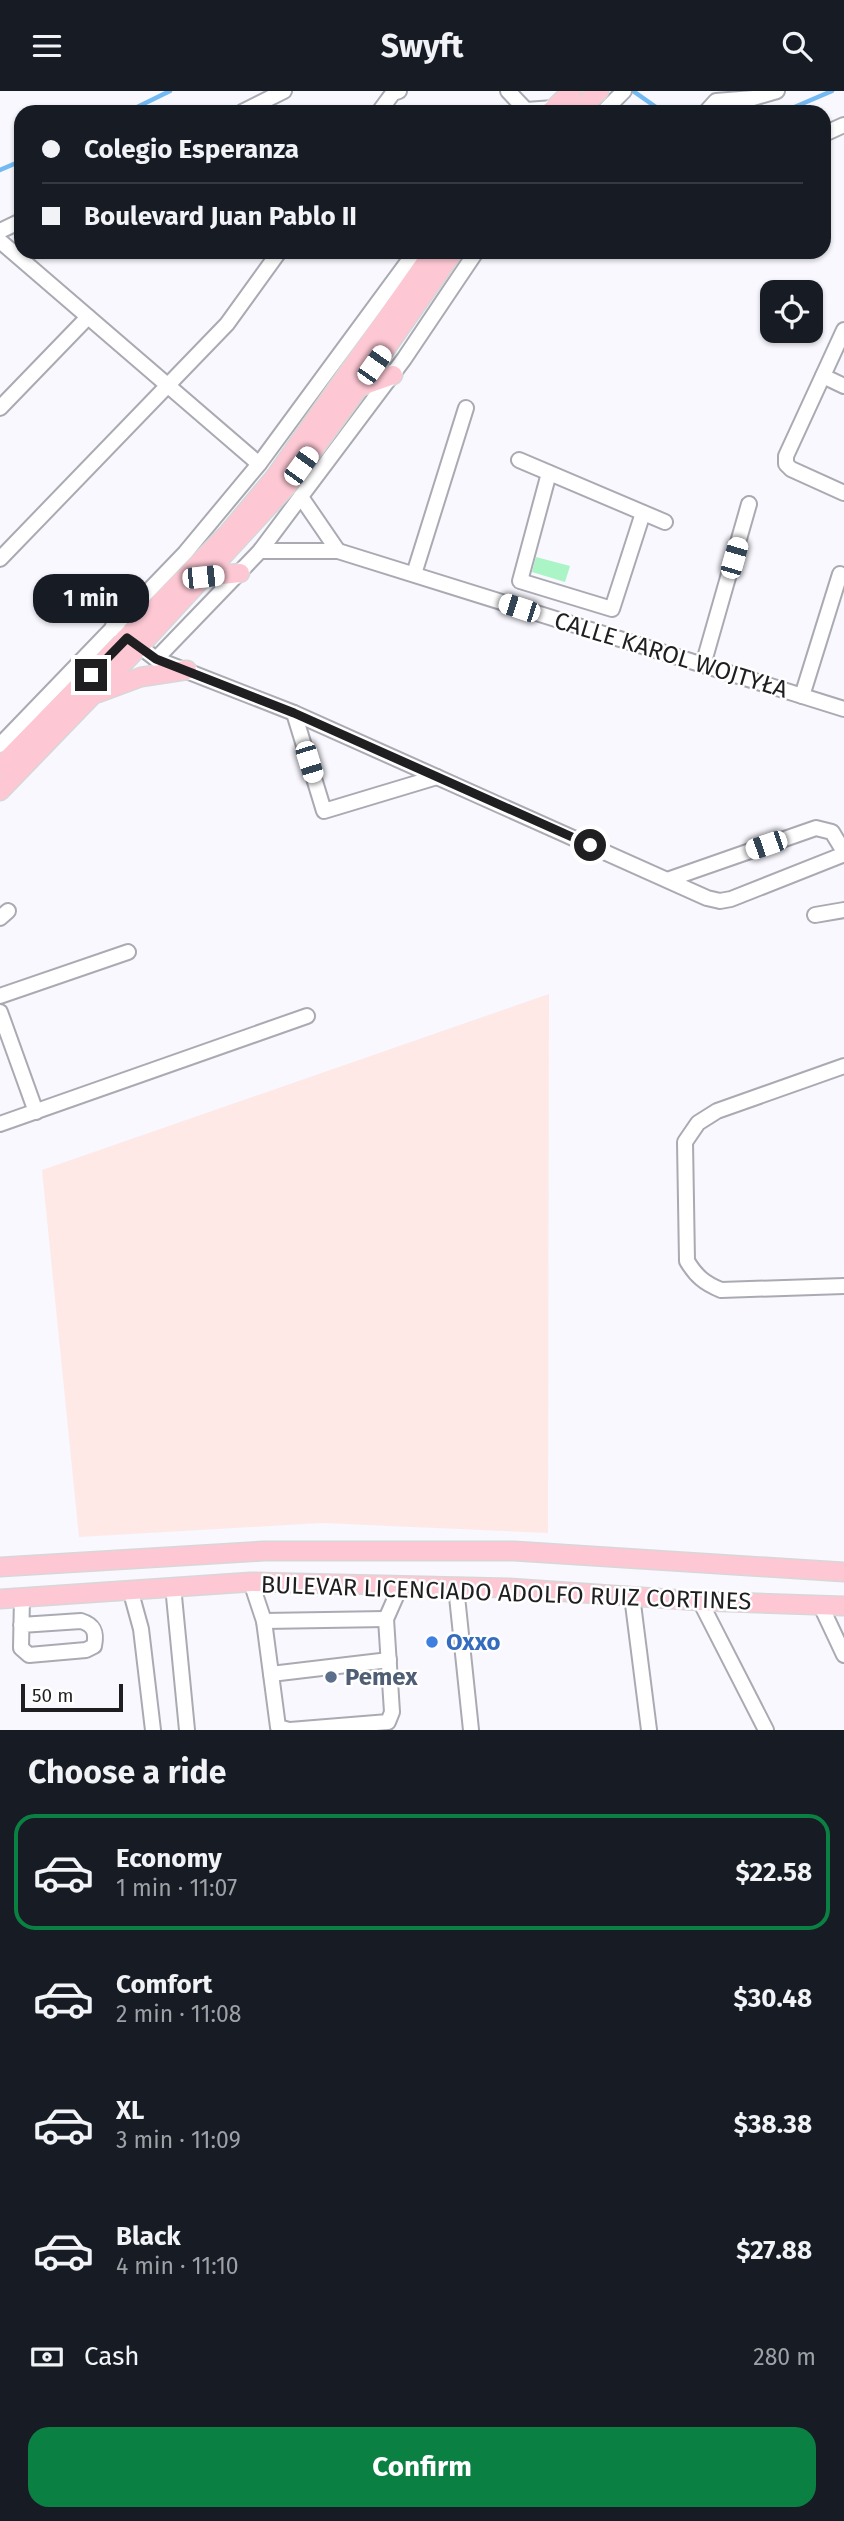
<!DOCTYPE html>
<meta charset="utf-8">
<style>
:root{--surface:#171b24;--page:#20242c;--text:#f1f3f6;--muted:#9ea1a6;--line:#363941;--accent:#0b8043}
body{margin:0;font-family:"Fira Sans",sans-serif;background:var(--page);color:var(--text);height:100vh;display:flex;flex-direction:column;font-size:26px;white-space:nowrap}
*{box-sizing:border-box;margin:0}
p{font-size:23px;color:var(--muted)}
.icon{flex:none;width:38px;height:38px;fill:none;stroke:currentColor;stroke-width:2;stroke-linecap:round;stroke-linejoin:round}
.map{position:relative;height:1639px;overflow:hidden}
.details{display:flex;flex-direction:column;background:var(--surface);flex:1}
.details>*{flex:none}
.banner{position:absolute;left:14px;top:14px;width:817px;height:154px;border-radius:21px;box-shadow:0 2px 5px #0004;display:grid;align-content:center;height:154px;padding:0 28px;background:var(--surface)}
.controls{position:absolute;left:760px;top:189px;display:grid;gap:14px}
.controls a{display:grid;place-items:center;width:63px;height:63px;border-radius:14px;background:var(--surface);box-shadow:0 2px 5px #0004;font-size:35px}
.scale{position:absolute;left:21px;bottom:18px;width:102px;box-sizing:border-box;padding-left:7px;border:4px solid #1f1f22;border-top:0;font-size:19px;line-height:24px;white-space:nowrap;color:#1f1f22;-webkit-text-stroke:5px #fff;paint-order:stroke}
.end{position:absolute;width:32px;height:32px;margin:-16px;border:9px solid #1f1f22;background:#fff;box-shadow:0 0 0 4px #fff}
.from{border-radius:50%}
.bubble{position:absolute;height:49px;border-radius:21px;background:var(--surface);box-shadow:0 2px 5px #0004;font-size:23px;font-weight:700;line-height:49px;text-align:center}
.car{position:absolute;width:21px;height:42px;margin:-21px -10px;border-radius:9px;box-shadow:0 0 5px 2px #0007;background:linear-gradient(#fff 24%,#345 0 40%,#fff 0 76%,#345 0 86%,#fff 0)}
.banner b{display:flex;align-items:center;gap:24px;height:66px;font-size:26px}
.banner b+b{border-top:2px solid var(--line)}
.banner i{width:18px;height:18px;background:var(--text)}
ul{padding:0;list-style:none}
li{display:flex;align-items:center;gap:21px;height:116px;margin:0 14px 10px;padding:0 14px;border:4px solid transparent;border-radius:21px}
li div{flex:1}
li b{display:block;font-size:26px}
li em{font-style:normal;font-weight:700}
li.selected{border-color:var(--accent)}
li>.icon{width:63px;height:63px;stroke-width:1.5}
h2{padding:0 28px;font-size:32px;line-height:84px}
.pay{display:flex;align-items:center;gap:18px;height:77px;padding:0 28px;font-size:26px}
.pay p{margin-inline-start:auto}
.primary-button{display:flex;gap:14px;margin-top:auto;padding:14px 28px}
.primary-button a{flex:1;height:80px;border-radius:21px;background:var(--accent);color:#fff;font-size:28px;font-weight:700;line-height:80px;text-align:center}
header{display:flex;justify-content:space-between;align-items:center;height:91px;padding:0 28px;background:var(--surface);font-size:32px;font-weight:700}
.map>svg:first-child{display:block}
.industrial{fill:#ffe9e7}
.green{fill:#aaf4c6}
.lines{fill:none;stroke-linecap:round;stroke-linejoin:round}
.stream{stroke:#73b9f2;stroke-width:4.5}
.minor-casing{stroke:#aaaab3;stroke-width:18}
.major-casing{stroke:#d7d7d7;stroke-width:21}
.minor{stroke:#fff;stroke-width:14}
.major{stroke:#fdc8d4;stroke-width:18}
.route{stroke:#1f1f22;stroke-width:9}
.shop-dot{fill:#3f7fe0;stroke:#fff;stroke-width:2.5}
.service-dot{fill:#5c6f8a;stroke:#fff;stroke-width:2.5}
.labels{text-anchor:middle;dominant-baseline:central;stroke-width:5;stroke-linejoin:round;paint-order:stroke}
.street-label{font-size:24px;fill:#1f1f22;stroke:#fff}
.shop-label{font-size:24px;font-weight:bold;fill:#366cbe;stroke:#fff;text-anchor:start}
.service-label{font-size:24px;font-weight:bold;fill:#4e5e75;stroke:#fff;text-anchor:start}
</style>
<header><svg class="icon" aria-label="menu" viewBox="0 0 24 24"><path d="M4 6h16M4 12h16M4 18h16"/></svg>Swyft<svg class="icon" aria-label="search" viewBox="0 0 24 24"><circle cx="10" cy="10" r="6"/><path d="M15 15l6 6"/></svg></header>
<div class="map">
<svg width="844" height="1639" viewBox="0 0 844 1639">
<rect width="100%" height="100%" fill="#f8f8fe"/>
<path class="industrial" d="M549,903L548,1442L322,1432L79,1446L42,1079Z"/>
<path class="green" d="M536,466L570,475L565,491L532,481Z"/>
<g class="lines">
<g class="stream">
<path d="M633,0L663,21"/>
<path d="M127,21L170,0"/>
<path d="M783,21L832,0"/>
<path d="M0,79L21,70"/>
</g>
<defs>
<g id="minor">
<path d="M508,0L526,19"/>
<path d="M242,21L284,0"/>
<path d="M379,21L393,2L399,0"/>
<path d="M524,21L526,19L554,17"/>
<path d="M603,21L624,0"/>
<path d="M706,21L716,10L753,7L777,0"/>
<path d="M824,43L844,34"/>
<path d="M0,140L21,130"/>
<path d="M0,150L259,373"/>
<path d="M844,239L786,365V373L791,378L844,402"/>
<path d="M823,285L844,295"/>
<path d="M0,317L88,226"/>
<path d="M519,369L665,431"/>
<path d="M549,382L520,490L612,518L643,422"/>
<path d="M301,406L338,460"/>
<path d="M260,460H338L844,618"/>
<path d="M0,468L227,233L279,161"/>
<path d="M414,483L466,317"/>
<path d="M113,535L156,568L294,622L707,807L720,810L731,808L842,764L843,759L832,741L816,737L667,789"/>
<path d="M156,568L260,460L404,268L476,161"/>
<path d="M703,574L749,413"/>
<path d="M802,605L840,483"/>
<path d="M294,622L324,720L437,686"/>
<path d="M0,654L185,462L259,373L415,161"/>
<path d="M815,824L844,819"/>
<path d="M0,827L8,820"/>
<path d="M0,905L128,861"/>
<path d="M0,921L36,1021"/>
<path d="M844,975L717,1020L698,1032L685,1051L687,1170C696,1185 704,1192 721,1199L844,1195"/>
<path d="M0,1033L307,925"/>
<path d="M251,1491L264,1530L278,1636L289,1639"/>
<path d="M173,1495L187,1639"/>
<path d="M456,1496L471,1639"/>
<path d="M130,1498L141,1538L153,1639"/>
<path d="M632,1505L649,1639"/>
<path d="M700,1510L766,1639"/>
<path d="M820,1513L844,1564"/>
<path d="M264,1530L386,1528"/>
<path d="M21,1534L81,1530C94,1534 97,1541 94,1555L86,1559L29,1564L21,1557L22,1506"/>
<path d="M271,1583L389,1569"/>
<path d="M290,1639L388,1631L392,1621L386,1528L401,1494"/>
</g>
<g id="major">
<path d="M550,21L572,0"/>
<path d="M576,21L599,0"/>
<path d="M359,296L393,284"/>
<path d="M203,486L240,482"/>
<path d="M98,602L141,586L187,579"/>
<path d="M0,676L229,441L275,386L433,161"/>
<path d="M0,700L139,556L287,395L359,296L453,161"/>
<path d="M0,1476L264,1460H514L844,1481"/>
<path d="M0,1508L251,1491L509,1497L700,1510L844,1515"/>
</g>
</defs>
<use href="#minor" class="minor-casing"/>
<use href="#major" class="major-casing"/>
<use href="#minor" class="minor"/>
<use href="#major" class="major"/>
</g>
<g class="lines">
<path class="route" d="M91,584L127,547L156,568L294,622L590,754"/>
</g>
<circle class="shop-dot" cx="432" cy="1551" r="7"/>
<circle class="service-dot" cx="331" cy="1586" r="7"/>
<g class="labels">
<g class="street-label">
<text transform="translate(671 564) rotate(17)">CALLE KAROL WOJTYŁA</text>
<text transform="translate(506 1502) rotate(2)">BULEVAR LICENCIADO ADOLFO RUIZ CORTINES</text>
</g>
<g class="shop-label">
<text x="446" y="1551">Oxxo</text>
</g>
<g class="service-label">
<text x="345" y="1586">Pemex</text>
</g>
</g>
</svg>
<div class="controls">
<a><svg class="icon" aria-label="locate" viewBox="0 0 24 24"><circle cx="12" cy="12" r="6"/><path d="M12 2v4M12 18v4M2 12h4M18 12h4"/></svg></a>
</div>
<div class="scale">50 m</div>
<i class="end from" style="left:590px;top:754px"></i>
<i class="end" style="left:91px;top:584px"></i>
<div class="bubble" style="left:33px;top:483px;width:116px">1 min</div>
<i class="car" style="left:374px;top:274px;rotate:35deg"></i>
<i class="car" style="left:301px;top:375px;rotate:36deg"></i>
<i class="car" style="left:734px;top:467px;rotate:16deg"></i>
<i class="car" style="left:203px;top:486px;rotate:84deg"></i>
<i class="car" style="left:519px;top:517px;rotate:288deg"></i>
<i class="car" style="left:309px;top:671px;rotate:163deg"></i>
<i class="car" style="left:766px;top:754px;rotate:251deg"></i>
<div class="banner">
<b><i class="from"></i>Colegio Esperanza</b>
<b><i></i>Boulevard Juan Pablo II</b>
</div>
</div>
<section class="details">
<h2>Choose a ride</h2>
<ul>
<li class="selected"><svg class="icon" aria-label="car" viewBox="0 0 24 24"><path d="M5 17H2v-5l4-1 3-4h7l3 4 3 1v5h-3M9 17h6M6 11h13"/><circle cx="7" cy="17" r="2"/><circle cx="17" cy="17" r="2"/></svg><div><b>Economy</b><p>1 min · 11:07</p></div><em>$22.58</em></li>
<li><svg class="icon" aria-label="car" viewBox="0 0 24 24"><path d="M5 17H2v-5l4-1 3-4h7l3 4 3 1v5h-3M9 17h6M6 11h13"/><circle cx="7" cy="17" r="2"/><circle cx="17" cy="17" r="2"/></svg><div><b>Comfort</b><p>2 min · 11:08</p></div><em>$30.48</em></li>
<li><svg class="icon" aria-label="car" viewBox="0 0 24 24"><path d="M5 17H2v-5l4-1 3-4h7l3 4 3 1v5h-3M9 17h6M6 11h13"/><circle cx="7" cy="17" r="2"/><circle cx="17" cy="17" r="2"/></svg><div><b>XL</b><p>3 min · 11:09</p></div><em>$38.38</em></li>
<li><svg class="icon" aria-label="car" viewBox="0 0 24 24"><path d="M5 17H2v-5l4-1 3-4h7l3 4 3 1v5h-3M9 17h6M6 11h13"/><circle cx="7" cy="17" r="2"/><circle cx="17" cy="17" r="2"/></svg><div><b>Black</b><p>4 min · 11:10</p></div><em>$27.88</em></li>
</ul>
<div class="pay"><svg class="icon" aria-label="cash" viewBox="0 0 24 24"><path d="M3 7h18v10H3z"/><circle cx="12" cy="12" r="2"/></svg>Cash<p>280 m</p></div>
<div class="primary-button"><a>Confirm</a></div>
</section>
